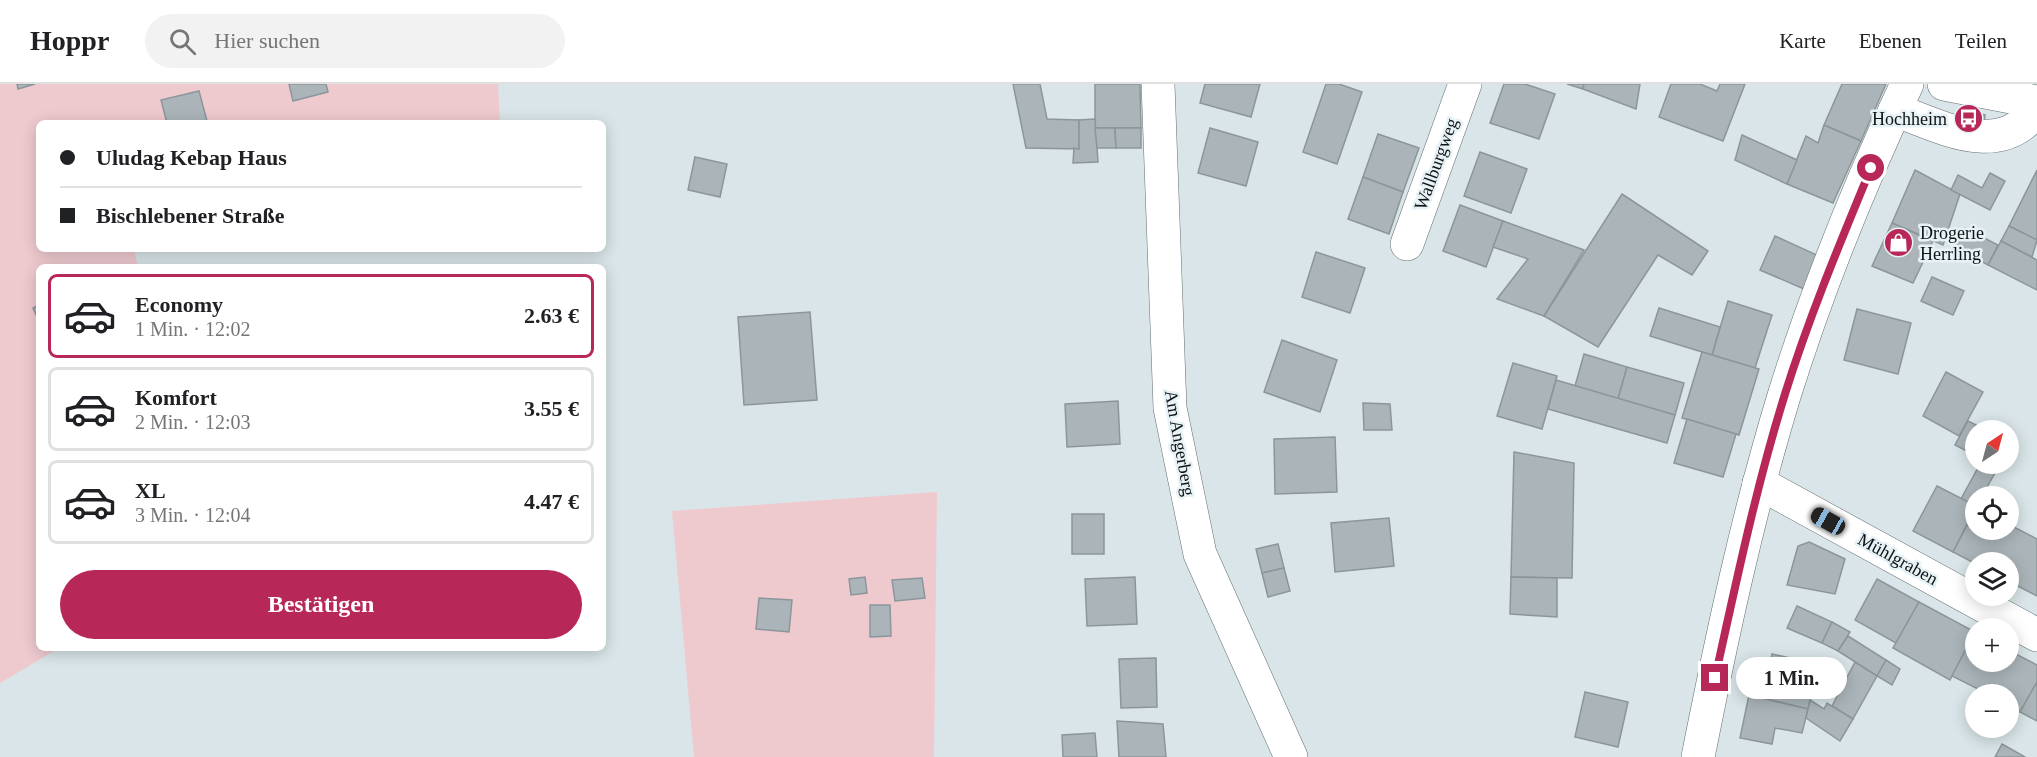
<!DOCTYPE html>
<html lang="de">
<meta charset="utf-8">
<style>
:root{--surface:#fff;--page:#f2f2f2;--text:#202124;--muted:#757577;--line:#e0e0e0;--accent:#b72757}
body{margin:0;font-family:"Times New Roman",serif;background:var(--page);color:var(--text);height:100vh;display:flex;flex-direction:column;font-size:22px;white-space:nowrap}
*{box-sizing:border-box;margin:0}
p{font-size:20px;color:var(--muted)}
.icon{flex:none;width:33px;height:33px;fill:none;stroke:currentColor;stroke-width:2;stroke-linecap:round;stroke-linejoin:round}
.map{position:relative;flex:1;overflow:hidden}
.sheet{position:absolute;left:36px;top:180px;width:570px;height:387px;display:flex;flex-direction:column;background:var(--surface);border-radius:9px;box-shadow:0 3px 15px #0003}
.sheet>*{flex:none}
.hud{position:absolute;left:36px;top:36px;width:570px;height:132px;border-radius:9px;box-shadow:0 3px 15px #0003;display:grid;align-content:center;height:132px;padding:0 24px;background:var(--surface)}
.needle{width:39px;rotate:36deg}
.buttons{position:absolute;left:1965px;top:336px;display:grid;gap:12px}
.buttons a{display:grid;place-items:center;width:54px;height:54px;border-radius:50%;background:var(--surface);box-shadow:0 3px 15px #0003;font-size:30px}
.end{position:absolute;width:27px;height:27px;margin:-14px;border:8px solid #b72757;background:#fff;box-shadow:0 0 0 3px #fff}
.from{border-radius:50%}
.bubble{position:absolute;height:42px;border-radius:21px;background:var(--surface);box-shadow:0 3px 15px #0003;font-size:20px;font-weight:600;line-height:42px;text-align:center}
.car{position:absolute;width:18px;height:36px;margin:-18px -9px;border-radius:8px;box-shadow:0 0 4px 2px #0007;background:linear-gradient(#222 24%,#8ab4d8 0 40%,#222 0 76%,#8ab4d8 0 86%,#222 0)}
.hud b{display:flex;align-items:center;gap:21px;height:57px;font-size:22px}
.hud b+b{border-top:2px solid var(--line)}
.hud i{width:15px;height:15px;background:var(--text)}
ul{padding:10px 0 0;list-style:none}
li{display:flex;align-items:center;gap:18px;height:84px;margin:0 12px 9px;padding:0 12px;border:3px solid var(--line);border-radius:9px}
li div{flex:1}
li b{display:block;font-size:22px}
li em{font-style:normal;font-weight:600}
li.on{border-color:var(--accent)}
li>.icon{width:54px;height:54px;stroke-width:1.5}
.button{display:flex;gap:12px;margin-top:auto;padding:12px 24px}
.button a{flex:1;height:69px;border-radius:36px;background:var(--accent);color:#fff;font-size:24px;font-weight:600;line-height:69px;text-align:center}
header{display:flex;align-items:center;gap:36px;box-sizing:border-box;height:84px;padding:0 30px;background:var(--surface);border-bottom:2px solid var(--line)}
header strong{font-size:28px}
nav{display:flex;gap:33px;margin-inline-start:auto;font-size:21px}
.search{width:420px;height:54px;background:var(--page);display:flex;align-items:center;gap:15px;box-sizing:border-box;padding:0 21px;border-radius:33px;color:var(--muted);font-size:22px}
.map>svg:first-child{display:block}
.green{fill:#eecacf}
.building{fill:#abb5b9;stroke:#8c969a;stroke-width:1.5}
.lines{fill:none;stroke-linecap:round;stroke-linejoin:round}
.minor-casing{stroke:#646e71;stroke-width:34}
.minor{stroke:#fff;stroke-width:33}
.route{stroke:#b72757;stroke-width:8}
.labels{text-anchor:middle;dominant-baseline:central;stroke-width:5;stroke-linejoin:round;paint-order:stroke}
.poi-label{font-size:18px;fill:#0f1314;stroke:#e7f2f6;text-anchor:end}
.street-label{font-size:18px;fill:#0f1314;stroke:#e7f2f6}
</style>
<header>
<strong>Hoppr</strong>
<div class="search"><svg class="icon" aria-label="search" viewBox="0 0 24 24"><circle cx="10" cy="10" r="6"/><path d="M15 15l6 6"/></svg>Hier suchen</div>
<nav><a>Karte</a><a>Ebenen</a><a>Teilen</a></nav>
</header>
<div class="map">
<svg width="2037" height="673" viewBox="0 0 2037 673">
<rect width="100%" height="100%" fill="#d9e5e8"/>
<g class="green">
<path d="M0,0H498L500,39H39V165H134L138,183H39V564H59L0,599Z"/>
<path d="M937,408L934,673H694L672,427Z"/>
</g>
<g class="building">
<path d="M17,0H35L18,5Z"/>
<path d="M289,0H326L328,8L293,17Z"/>
<path d="M1013,0H1040L1047,35L1079,36V65L1026,64Z"/>
<path d="M1095,0H1140L1141,44H1095Z"/>
<path d="M1205,0H1260L1251,33L1200,19Z"/>
<path d="M1326,0H1339L1362,8L1337,80L1303,68Z"/>
<path d="M1504,0H1525L1555,10L1539,55L1490,39Z"/>
<path d="M1567,0H1584L1583,5Z"/>
<path d="M1584,0H1640L1636,25L1583,5Z"/>
<path d="M1671,0H1700L1717,7L1720,0H1745L1723,57L1659,33Z"/>
<path d="M1842,0H1886L1861,57L1824,41Z"/>
<path d="M199,7L207,37L167,39L161,16Z"/>
<path d="M1958,27L1985,31L1984,41L1956,36Z"/>
<path d="M1095,35L1098,78L1073,79L1074,64L1079,65V36Z"/>
<path d="M1824,41L1861,57L1833,119L1787,100L1806,52L1818,59Z"/>
<path d="M1095,44H1115L1116,64H1097Z"/>
<path d="M1115,44H1141V64H1116Z"/>
<path d="M1210,44L1258,58L1246,102L1198,89Z"/>
<path d="M1378,50L1419,64L1403,108L1363,93Z"/>
<path d="M1742,51L1797,76L1787,100L1735,76Z"/>
<path d="M1480,68L1527,85L1511,129L1464,112Z"/>
<path d="M695,73L727,80L720,113L688,106Z"/>
<path d="M1915,86L1960,110L1943,161L1892,139Z"/>
<path d="M2037,86V156L2009,142Z"/>
<path d="M1990,89L2005,97L1990,126L1951,106L1958,91L1982,104Z"/>
<path d="M1363,93L1403,108L1389,150L1348,135Z"/>
<path d="M1622,110L1708,167L1692,191L1658,171L1598,263L1544,232Z"/>
<path d="M1460,121L1503,137L1486,183L1443,167Z"/>
<path d="M1503,137L1584,166L1544,232L1497,215L1528,175L1493,163Z"/>
<path d="M1892,139L1933,157L1913,199L1872,182Z"/>
<path d="M2009,142L2037,156L2032,173L2001,157Z"/>
<path d="M1965,144L1998,161L1988,181L1955,163Z"/>
<path d="M1775,152L1819,172L1804,205L1760,186Z"/>
<path d="M2001,157L2037,176V206L1988,181Z"/>
<path d="M1316,168L1365,184L1350,229L1302,213Z"/>
<path d="M1932,193L1964,207L1953,231L1921,217Z"/>
<path d="M1728,217L1772,231L1755,284L1712,271Z"/>
<path d="M39,221V237L33,224Z"/>
<path d="M1659,224L1720,243L1712,271L1650,252Z"/>
<path d="M1857,225L1911,239L1898,290L1844,276Z"/>
<path d="M810,228L817,316L744,321L738,233Z"/>
<path d="M1282,256L1337,276L1320,328L1264,308Z"/>
<path d="M1702,268L1759,285L1739,351L1682,334Z"/>
<path d="M1584,270L1627,283L1618,315L1575,302Z"/>
<path d="M1513,279L1557,292L1542,345L1497,332Z"/>
<path d="M1627,283L1684,299L1675,331L1618,315Z"/>
<path d="M1946,288L1983,308L1959,352L1923,332Z"/>
<path d="M1556,296L1675,331L1667,359L1548,325Z"/>
<path d="M1118,317L1120,360L1067,363L1065,320Z"/>
<path d="M1363,319L1390,320L1392,346H1364Z"/>
<path d="M1687,335L1736,350L1723,393L1674,379Z"/>
<path d="M1968,337L1986,346H1976V372L1955,361Z"/>
<path d="M1335,353L1337,408L1275,410L1274,355Z"/>
<path d="M1514,368L1574,379L1572,494L1511,493Z"/>
<path d="M1980,380H2000L1982,412H1976V422L1961,415Z"/>
<path d="M1937,402L1976,422L1953,468L1913,447Z"/>
<path d="M1976,425V446H2008V440L2037,455V512L2008,497V478L1976,480L1953,468Z"/>
<rect x="1072" y="430" width="32" height="40"/>
<path d="M1389,434L1394,482L1335,488L1331,439Z"/>
<path d="M1809,458L1845,475L1835,510L1787,501L1798,462Z"/>
<path d="M1278,460L1284,484L1262,489L1256,465Z"/>
<path d="M1284,484L1290,507L1268,513L1262,489Z"/>
<path d="M865,493L867,509L851,511L849,495Z"/>
<path d="M1135,493L1137,540L1087,542L1085,495Z"/>
<path d="M1511,493L1557,494V533L1510,530Z"/>
<path d="M922,494L925,514L895,517L892,496Z"/>
<path d="M1877,495L1919,518L1896,559L1855,536Z"/>
<path d="M759,514L792,516L789,548L756,545Z"/>
<path d="M1919,518L1975,548L1950,596L1893,564Z"/>
<path d="M870,521H890L891,552L870,553Z"/>
<path d="M1797,522L1832,538L1822,559L1787,544Z"/>
<path d="M1832,538L1850,548L1838,567L1822,559Z"/>
<path d="M1975,548L1976,578H2008V566L2037,581V598L2020,628L2008,621V610H1988L1952,592Z"/>
<path d="M1848,552L1886,576L1877,592L1838,567Z"/>
<path d="M1772,570L1818,580L1808,625L1762,614Z"/>
<path d="M1156,574L1157,623L1121,624L1119,575Z"/>
<path d="M1886,576L1900,585L1892,601L1877,592Z"/>
<path d="M1855,578L1877,592L1853,635L1832,622Z"/>
<path d="M2037,598V637L2020,628Z"/>
<path d="M1585,608L1628,618L1618,663L1575,653Z"/>
<path d="M1749,611L1808,625L1802,649L1775,644L1772,660L1740,654Z"/>
<path d="M1810,616L1824,625L1827,619L1853,635L1840,657L1806,634Z"/>
<path d="M1117,637L1163,640L1166,673H1119Z"/>
<path d="M1095,649L1097,673H1063L1062,651Z"/>
<path d="M2002,660L2025,673H1995Z"/>
</g>
<g class="lines">
<defs>
<g id="minor">
<path d="M1158,0L1170,324L1200,470L1291,673"/>
<path d="M1944,0L2037,18"/>
<path d="M1895,26C1942,43 2000,76 2037,25"/>
<path d="M1407,160L1465,0"/>
<path d="M1759,399L2037,551"/>
<path d="M1698,673C1722,552 1748,430 1784,312C1817,206 1860,100 1907,0"/>
</g>
</defs>
<use href="#minor" class="minor-casing"/>
<use href="#minor" class="minor"/>
</g>
<g class="lines">
<path class="route" d="M1715,594C1736,499 1756,403 1785,310C1809,233 1840,159 1871,84"/>
</g>
<defs>
<symbol id="bus-disc" viewBox="-11 -11 22 22"><circle r="9.5" fill="#b72757" stroke="#e7f2f6"/><path d="M-5-6H5V4H4V6H2V4H-2V6H-4V4H-5ZM-3.5-4V0h7V-4ZM-3.5 1.2v1.5H-2V1.2ZM2 1.2v1.5H3.5V1.2Z" fill="#fff"/></symbol>
<symbol id="shop-disc" viewBox="-11 -11 22 22"><circle r="9.5" fill="#b72757" stroke="#e7f2f6"/><path d="M-5-2.5h2.3a2.7 3.5 0 0 1 5.4 0H5L5.5 6h-11ZM-1.5-2.5h3a1.5 2.3 0 0 0-3 0Z" fill="#fff"/></symbol>
</defs>
<g fill-rule="evenodd">
<use href="#bus-disc" x="1952" y="18" width="33" height="33"/>
<use href="#shop-disc" x="1882" y="142" width="33" height="33"/>
</g>
<g class="labels">
<g class="poi-label">
<text x="1947" y="35">Hochheim</text>
<text x="1920" y="149" text-anchor="start">Drogerie<tspan x="1920" dy="21">Herrling</tspan></text>
</g>
<g class="street-label">
<text transform="translate(1436 80) rotate(-70)">Wallburgweg</text>
<text transform="translate(1180 359) rotate(80)">Am Angerberg</text>
<text transform="translate(1898 475) rotate(29)">Mühlgraben</text>
</g>
</g>
</svg>
<div class="buttons">
<a><svg class="needle" viewBox="-14 -14 28 28"><path d="M0-13l5 13h-10z" fill="#e53935"/><path d="M0 13l5-13h-10z" fill="#757577"/></svg></a>
<a><svg class="icon" aria-label="locate" viewBox="0 0 24 24"><circle cx="12" cy="12" r="6"/><path d="M12 2v4M12 18v4M2 12h4M18 12h4"/></svg></a>
<a><svg class="icon" aria-label="layers" viewBox="0 0 24 24"><path d="M12 4l9 5-9 5-9-5zM3 14l9 5 9-5"/></svg></a>
<a>+</a>
<a>−</a>
</div>
<i class="end from" style="left:1871px;top:84px"></i>
<i class="end" style="left:1715px;top:594px"></i>
<div class="bubble" style="left:1736px;top:573px;width:111px">1 Min.</div>
<i class="car" style="left:1828px;top:437px;rotate:299deg"></i>
<div class="hud">
<b><i class="from"></i>Uludag Kebap Haus</b>
<b><i></i>Bischlebener Straße</b>
</div>
<section class="sheet">
<ul>
<li class="on"><svg class="icon" aria-label="car" viewBox="0 0 24 24"><path d="M5 17H2v-5l4-1 3-4h7l3 4 3 1v5h-3M9 17h6M6 11h13"/><circle cx="7" cy="17" r="2"/><circle cx="17" cy="17" r="2"/></svg><div><b>Economy</b><p>1 Min. · 12:02</p></div><em>2.63 €</em></li>
<li><svg class="icon" aria-label="car" viewBox="0 0 24 24"><path d="M5 17H2v-5l4-1 3-4h7l3 4 3 1v5h-3M9 17h6M6 11h13"/><circle cx="7" cy="17" r="2"/><circle cx="17" cy="17" r="2"/></svg><div><b>Komfort</b><p>2 Min. · 12:03</p></div><em>3.55 €</em></li>
<li><svg class="icon" aria-label="car" viewBox="0 0 24 24"><path d="M5 17H2v-5l4-1 3-4h7l3 4 3 1v5h-3M9 17h6M6 11h13"/><circle cx="7" cy="17" r="2"/><circle cx="17" cy="17" r="2"/></svg><div><b>XL</b><p>3 Min. · 12:04</p></div><em>4.47 €</em></li>
</ul>
<div class="button"><a>Bestätigen</a></div>
</section>
</div>
